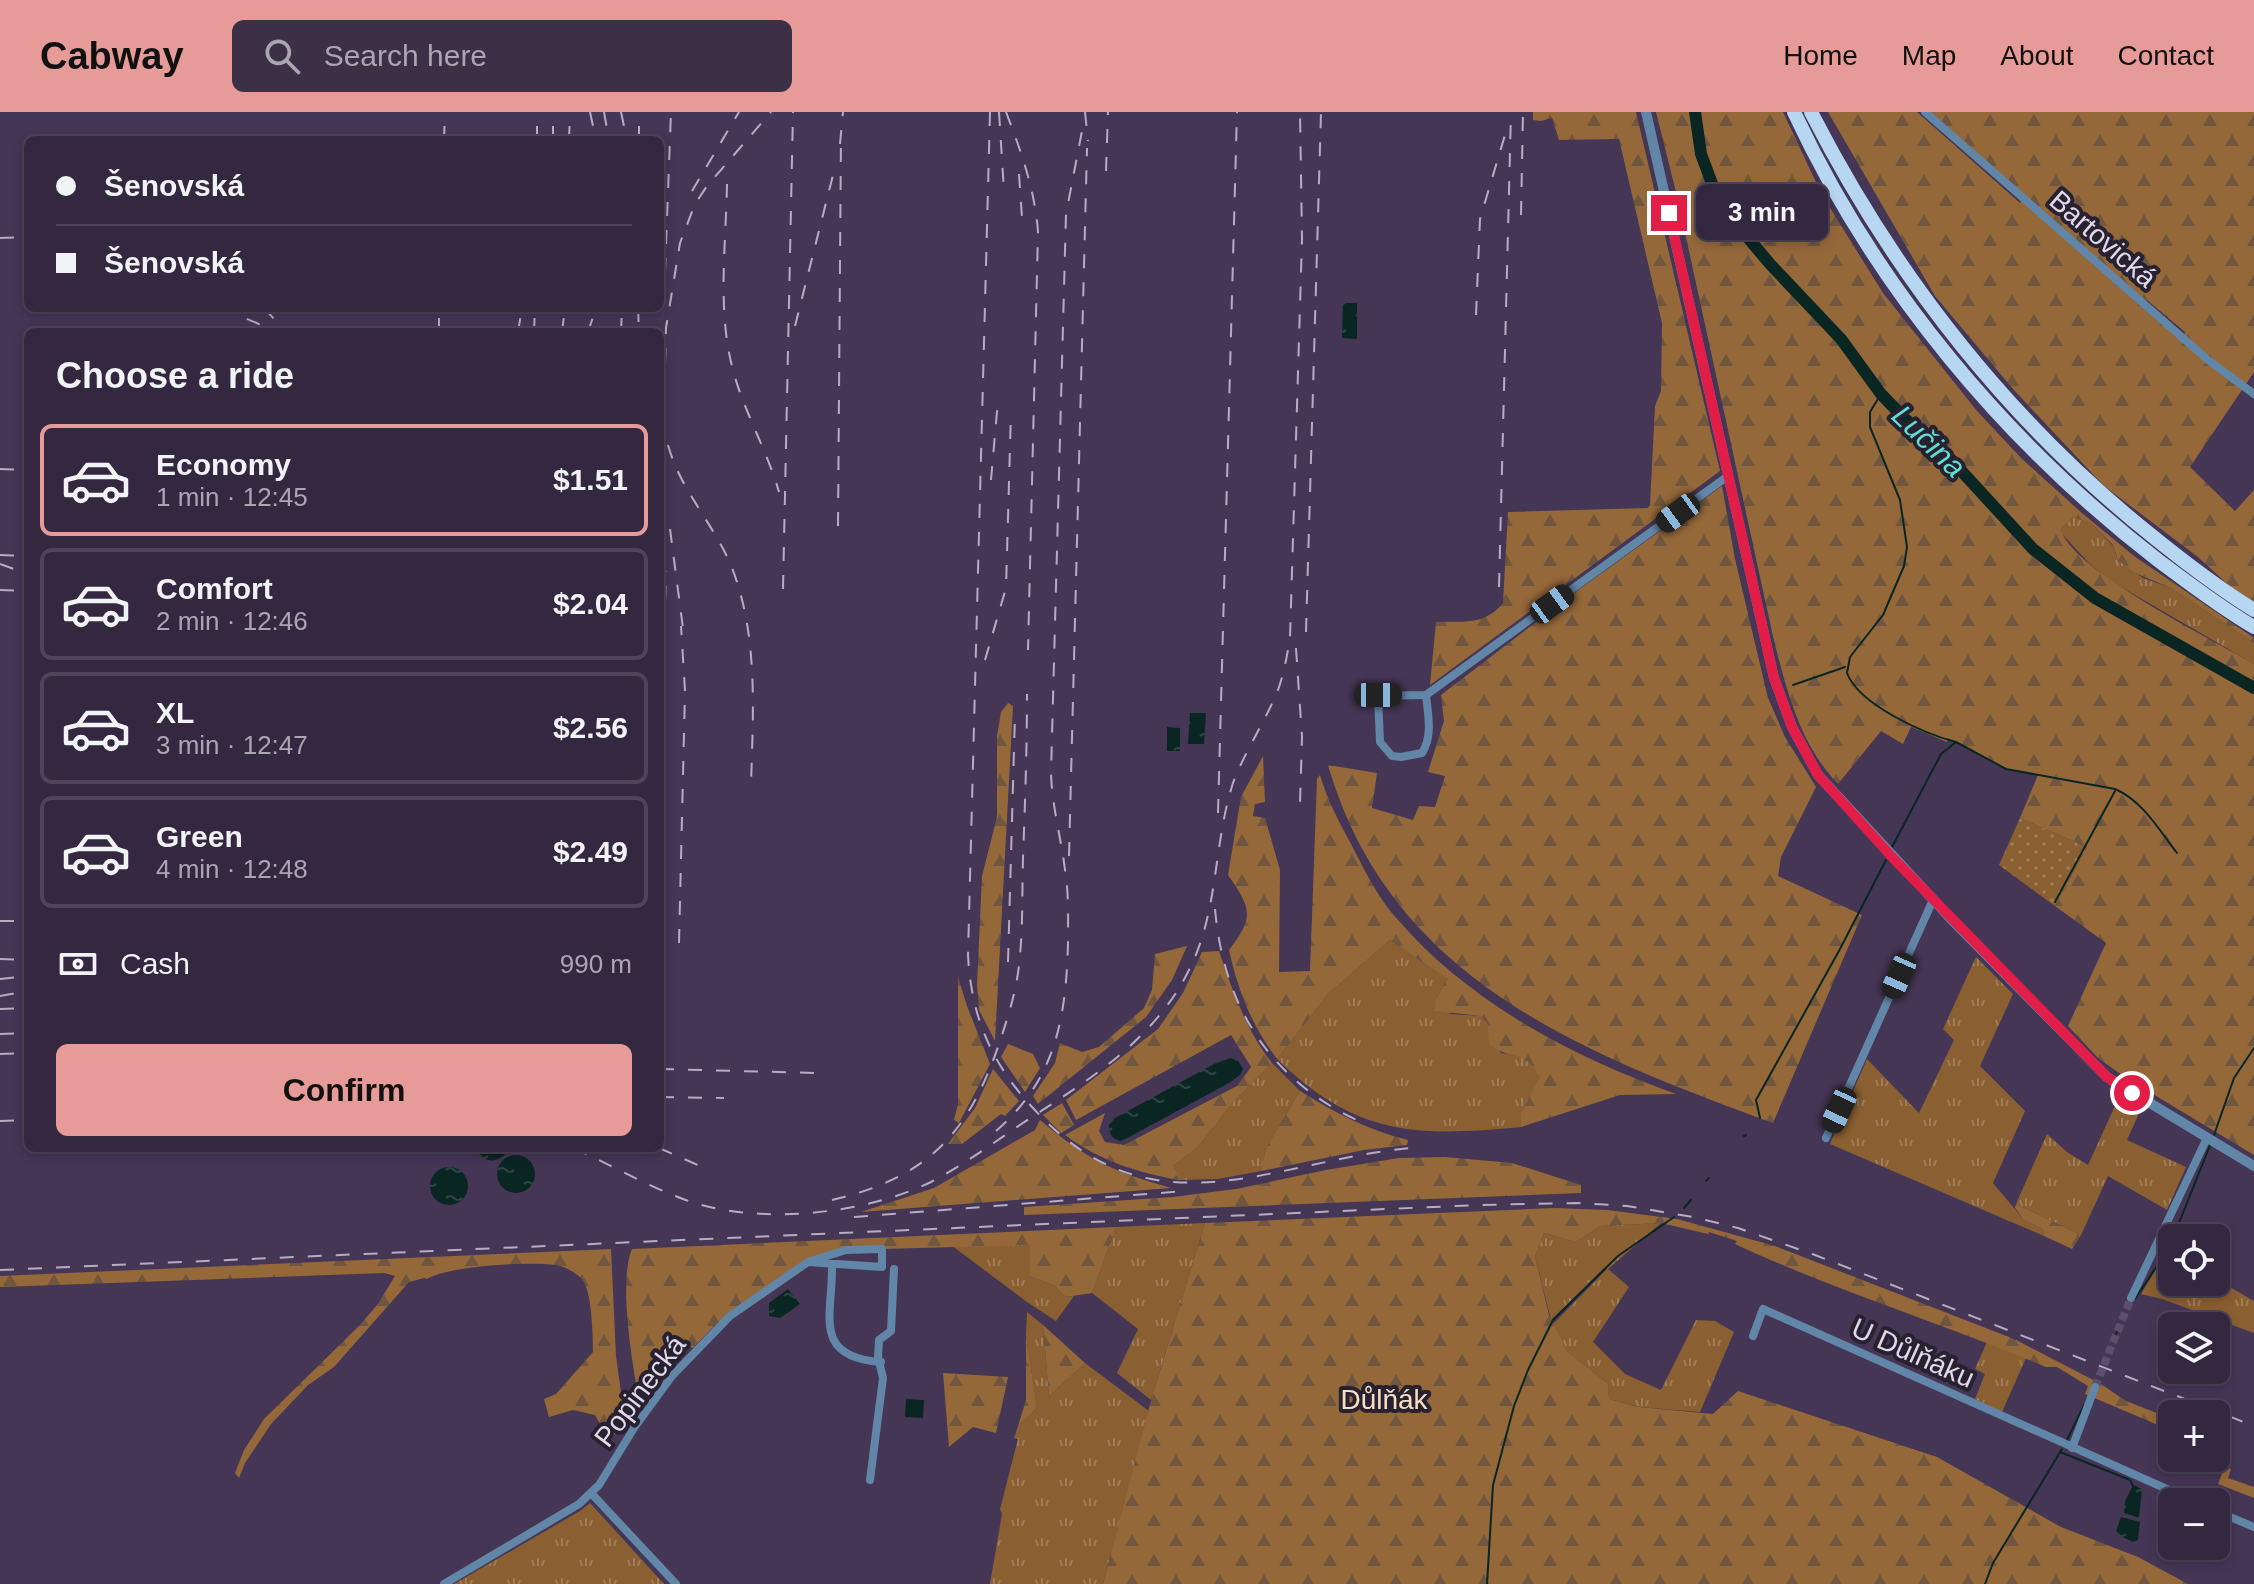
<!DOCTYPE html>
<meta charset="utf-8">
<style>
:root{--surface:#342840;--page:#3c3047;--text:#f1f3f6;--muted:#a9a6b1;--line:#4e4459;--accent:#e69b98}
body{margin:0;font-family:Arial,sans-serif;background:var(--page);color:var(--text);height:100vh;display:flex;flex-direction:column;font-size:30px;white-space:nowrap}
*{box-sizing:border-box;margin:0}
p{font-size:26px;color:var(--muted)}
.icon{flex:none;width:44px;height:44px;fill:none;stroke:currentColor;stroke-width:2;stroke-linecap:round;stroke-linejoin:round}
.map{position:relative;flex:1;overflow:hidden}
.details{position:absolute;left:24px;top:216px;width:640px;height:824px;display:flex;flex-direction:column;background:var(--surface);border-radius:12px;box-shadow:0 4px 12px #0003,0 0 0 2px var(--line)}
.details>*{flex:none}
.guide{position:absolute;left:24px;top:24px;width:640px;height:176px;border-radius:12px;box-shadow:0 4px 12px #0003,0 0 0 2px var(--line);display:grid;align-content:center;height:176px;padding:0 32px;background:var(--surface)}
.buttons{position:absolute;left:2158px;top:1112px;display:grid;gap:16px}
.buttons a{display:grid;place-items:center;width:72px;height:72px;border-radius:12px;background:var(--surface);box-shadow:0 4px 12px #0003,0 0 0 2px var(--line);font-size:40px}
.end{position:absolute;width:36px;height:36px;margin:-18px;border:10px solid #e11d48;background:#fff;box-shadow:0 0 0 4px #fff}
.from{border-radius:50%}
.bubble{position:absolute;height:56px;border-radius:12px;background:var(--surface);box-shadow:0 4px 12px #0003,0 0 0 2px var(--line);font-size:26px;font-weight:600;line-height:56px;text-align:center}
.car{position:absolute;width:24px;height:48px;margin:-24px -12px;border-radius:10px;box-shadow:0 0 6px 2px #0007;background:linear-gradient(#222 24%,#8ab4d8 0 40%,#222 0 76%,#8ab4d8 0 86%,#222 0)}
.guide b{display:flex;align-items:center;gap:28px;height:76px;font-size:30px}
.guide b+b{border-top:2px solid var(--line)}
.guide i{width:20px;height:20px;background:var(--text)}
ul{padding:0;list-style:none}
li{display:flex;align-items:center;gap:24px;height:112px;margin:0 16px 12px;padding:0 16px;border:4px solid var(--line);border-radius:12px}
li div{flex:1}
li b{display:block;font-size:30px}
li em{font-style:normal;font-weight:600}
li.selected{border-color:var(--accent)}
li>.icon{width:72px;height:72px;stroke-width:1.5}
h2{padding:0 32px;font-size:36px;line-height:96px}
.pay{display:flex;align-items:center;gap:20px;height:88px;padding:0 32px;font-size:30px}
.pay p{margin-inline-start:auto}
.button{display:flex;gap:16px;margin-top:auto;padding:16px 32px}
.button a{flex:1;height:92px;border-radius:12px;background:var(--accent);color:#111;font-size:32px;font-weight:600;line-height:92px;text-align:center}
header{display:flex;align-items:center;gap:48px;box-sizing:border-box;height:112px;padding:0 40px;background:var(--accent);color:#111}
header strong{font-size:38px}
nav{display:flex;gap:44px;margin-inline-start:auto;font-size:28px}
.search{width:560px;height:72px;background:var(--page);display:flex;align-items:center;gap:20px;box-sizing:border-box;padding:0 28px;border-radius:12px;color:var(--muted);font-size:30px}
.map>svg:first-child{display:block}
.grass{fill:url(#grass-tufts)}
.forest{fill:url(#forest-firs);fill-rule:evenodd}
.garden{fill:url(#garden-dots)}
.water{fill:url(#water-ripples)}
.lines{fill:none;stroke-linecap:round;stroke-linejoin:round}
.stream{stroke:#0a2623;stroke-width:2}
.river{stroke:#0a2623;stroke-width:12}
.minor-tunnel{stroke:#5c4e6c;stroke-width:8;stroke-dasharray:8 4;stroke-linecap:butt}
.minor{stroke:#6186a7;stroke-width:8}
.tertiary{stroke:#6186a7;stroke-width:10}
.trunk{stroke:#b6d6f2;stroke-width:14}
.rail{stroke:#b7adc3;stroke-width:2;stroke-dasharray:14 14;stroke-linecap:butt}
.route{stroke:#e11d48;stroke-width:10}
.labels{text-anchor:middle;dominant-baseline:central;stroke-width:8;stroke-linejoin:round;paint-order:stroke}
.street-label{font-size:28px;fill:#e0d8eb;stroke:#282130}
.park-label{font-size:28px;fill:#f9dec4;stroke:#282130}
.water-label{font-size:30px;font-style:italic;fill:#5eded0;stroke:#282130}
</style>
<header>
<strong>Cabway</strong>
<div class="search"><svg class="icon" aria-label="search" viewBox="0 0 24 24"><circle cx="10" cy="10" r="6"/><path d="M15 15l6 6"/></svg>Search here</div>
<nav><a>Home</a><a>Map</a><a>About</a><a>Contact</a></nav>
</header>
<div class="map">
<svg width="2254" height="1472" viewBox="0 0 2254 1472">
<defs>
<pattern id="grass-tufts" width="24" height="20" patternUnits="userSpaceOnUse" patternTransform="scale(2)"><rect width="24" height="20" fill="#8a5f31"/><path d="M3 7l-1-3M5 7V3M7 7l1-3M15 17l-1-3M17 17v-4M19 17l1-3" fill="none" stroke="#a07d59"/></pattern>
<pattern id="forest-firs" width="22" height="20" patternUnits="userSpaceOnUse" patternTransform="scale(2)"><rect width="22" height="20" fill="#95683a"/><path d="M5 1l3.5 6h-7zM16 11l3.5 6h-7z" fill="#70563f"/></pattern>
<pattern id="garden-dots" width="8" height="8" patternUnits="userSpaceOnUse" patternTransform="scale(2)"><rect width="8" height="8" fill="#8a5f31"/><path d="M2 2h.1M6 6h.1" fill="none" stroke="#a07d59" stroke-width="1.8" stroke-linecap="round"/></pattern>
<pattern id="water-ripples" width="26" height="14" patternUnits="userSpaceOnUse" patternTransform="scale(2)"><rect width="26" height="14" fill="#0a2623"/><path d="M2 4q2-2 4 0t4 0M15 11q2-2 4 0t4 0" fill="none" stroke="#2d4543"/></pattern>
</defs>
<rect width="100%" height="100%" fill="#453655"/>
<g class="grass">
<path d="M2073,405L2091,411L2113,434L2118,448L2143,466L2171,476L2254,531V552L2109,468L2088,450L2062,422L2061,417Z"/>
<path d="M1390,828L1447,867L1436,887L1451,902L1481,904L1488,912L1501,941C1521,943 1530,947 1541,965L1521,1001V1015C1416,1025 1356,1024 1277,947L1328,882Z"/>
<path d="M1976,845L2013,882L1980,954L2025,999L1993,1071L2024,1108L2043,1117L2044,1124L1830,1032L1867,947L1919,1001L1954,928L1943,917Z"/>
<path d="M1272,951L1300,979L1266,1036L1261,1059L1218,1067L1178,1068V1062L1173,1054L1198,1035L1232,991Z"/>
<path d="M2119,985L2141,997L2127,1028L2186,1055L2167,1098L2108,1064L2081,1123L2016,1092L2047,1022L2067,1040L2088,1053Z"/>
<path d="M1205,1111L1151,1288L1117,1261L1138,1217L1092,1181L1116,1115Z"/>
<path d="M1661,1111L1608,1157L1629,1175L1593,1230L1625,1262L1661,1278L1696,1208L1715,1209L1734,1220L1700,1300L1639,1295L1609,1287L1608,1272L1567,1239L1553,1212L1607,1157L1604,1156L1551,1208L1535,1144L1544,1121L1576,1130L1600,1114Z"/>
<path d="M951,1133H1030V1164L1055,1174L1066,1185L1074,1184L1056,1209L1027,1190Z"/>
<path d="M2167,1139L2172,1142V1170H2216V1167L2254,1189V1221L2162,1187L2141,1182Z"/>
<path d="M1027,1200L1043,1213L1049,1284L1085,1251L1149,1299L1103,1472H990L1002,1402L1000,1397L1018,1327L1014,1326L1018,1314L1037,1296L1026,1223Z"/>
<path d="M1987,1230L2026,1246L2002,1300L1975,1287L1985,1262L1975,1257Z"/>
<path d="M590,1391L664,1472H454L580,1399Z"/>
</g>
<g class="forest">
<path d="M1533,0H1636L1720,359L1430,573L1436,510C1463,509 1484,514 1503,491L1508,400L1648,396L1650,393L1655,294L1661,279L1662,211L1619,27L1559,28L1552,6L1541,9L1533,8Z"/>
<path d="M1656,0H1783L1822,83L1883,181L1977,299L2022,347L2083,402L2134,444L2254,526V531L2171,476L2135,461L2118,448L2113,433L2091,411L2073,405L2061,417C2068,456 2217,530 2254,552V1043L2128,967L2099,947L2068,914L2106,831L2055,794L2087,735L2020,706L2038,663L2006,657L1948,626L1947,630L1911,615L1903,632L1881,619L1838,672C1800,632 1788,582 1774,529L1677,84Z"/>
<path d="M1828,0H1917L2020,91L2024,82L1928,0H2254V260L2190,355L2235,399L2254,378V490L2235,479L2198,445L2104,374L2013,277L1935,184ZM2147,188L2185,220L2183,228L2142,195Z"/>
<path d="M1722,374L1735,447L1768,586L1785,625L1816,675L1781,745L1778,764L1862,803L1773,1011C1583,941 1390,868 1328,653L1377,661L1372,696L1413,708L1419,694L1435,695L1445,664L1428,660L1444,609L1441,583L1570,484Z"/>
<path d="M1008,591L1013,594L995,929L979,898L977,873L982,764L997,705V624L1001,600Z"/>
<path d="M1263,644L1265,690L1255,692L1253,704L1265,706L1280,758L1279,860L1310,859L1317,667L1320,663C1327,687 1338,708 1350,730C1364,757 1377,785 1398,808C1470,891 1574,946 1676,982L1620,983L1521,1015V1001L1540,965C1523,935 1512,950 1489,932L1488,912L1481,904L1435,899L1436,887L1447,867L1390,828L1328,882L1277,947C1252,914 1238,879 1229,838C1255,805 1251,796 1228,763L1241,685Z"/>
<path d="M1187,834L1172,868L1146,905L1038,992L1033,984L1055,951L1060,931L1082,940L1099,935L1144,896L1152,878L1155,842Z"/>
<path d="M1219,839C1232,878 1246,918 1272,951L1232,991L1198,1035L1173,1054L1178,1062V1068C1136,1060 1100,1049 1065,1023L1105,1001L1099,1019L1105,1030L1124,1033L1237,974L1251,955L1231,923L1076,1008L1066,988L1158,917L1183,881L1202,840Z"/>
<path d="M958,865L967,894L990,952L959,1011L954,1008L958,992Z"/>
<path d="M1008,932L1033,942L1040,956L1025,980L1001,945Z"/>
<path d="M993,957L1019,989L1005,1004L1001,1002L962,1032H948L975,996Z"/>
<path d="M1300,979C1335,1001 1368,1018 1408,1028L1407,1033L1364,1038L1261,1059L1266,1036Z"/>
<path d="M1062,991L1074,1013L1061,1021L1043,1003Z"/>
<path d="M1040,1008C1088,1048 1111,1059 1171,1076L861,1100L934,1076L1035,1018Z"/>
<path d="M1445,1045L1512,1051L1581,1073V1081L1024,1103V1095L1173,1085L1236,1077L1326,1058L1399,1046Z"/>
<path d="M2016,1092L2081,1123L2072,1137L2044,1124L2043,1117L2024,1108L2015,1096Z"/>
<path d="M1555,1096L1607,1098L1677,1107L1775,1134L2014,1227L2101,1272L2126,1289L2172,1307V1319L2085,1282L2088,1274L2057,1255H2046C1944,1212 1836,1179 1735,1132L1737,1129L1709,1120L1708,1122L1661,1111L1600,1114L1576,1130L1544,1121L1535,1144L1549,1203L1567,1239L1608,1272L1609,1287L1639,1295L1713,1302L1738,1279L1937,1345L2061,1415L2138,1445L2188,1472H1103L1152,1285L1205,1111Z"/>
<path d="M1116,1115L1092,1181L1066,1185L1055,1174L1030,1164V1133L846,1138L808,1150L720,1214L715,1213L693,1236L688,1234L650,1283L637,1277C631,1242 619,1168 632,1137Z"/>
<path d="M611,1137L616,1244L625,1311L613,1324L601,1314L595,1303L573,1298L549,1305L544,1287L556,1282L593,1240C593,1225 592,1178 582,1167C575,1160 564,1154 555,1153C530,1149 447,1154 427,1167L424,1166L409,1170L334,1255L308,1273L271,1312L245,1351L239,1366L235,1361L244,1338L264,1307L359,1214L378,1192L395,1164L384,1161L0,1175V1164Z"/>
<path d="M1043,1213L1085,1251L1049,1284Z"/>
<path d="M1026,1223L1037,1296L1018,1314L1026,1288Z"/>
<path d="M943,1261L1008,1265L996,1321L973,1315L949,1335Z"/>
<path d="M2225,1354L2231,1357L2228,1366L2254,1375V1386L2218,1372Z"/>
</g>
<path class="garden" d="M2020,706L2087,735L2055,794L1999,753Z"/>
<g class="water">
<path d="M1343,191H1357V227L1342,226Z"/>
<path d="M1190,601H1206L1204,632H1188Z"/>
<path d="M1167,615L1180,616V639H1167Z"/>
<path d="M1230,946L1237,947L1243,957L1240,963L1229,971L1122,1029C1112,1028 1109,1022 1109,1013L1115,1006L1214,952Z"/>
<path d="M474,1036H510C501,1052 483,1053 474,1036Z"/>
<circle cx="516" cy="1062" r="19"/>
<circle cx="449" cy="1074" r="19"/>
<path d="M788,1177L800,1192L780,1206L769,1204V1191Z"/>
<path d="M906,1287L924,1288L923,1306L905,1305Z"/>
<path d="M2133,1373L2142,1377L2139,1406L2124,1401L2125,1389Z"/>
<path d="M2121,1405L2140,1410L2138,1428L2133,1430L2118,1423L2116,1419Z"/>
</g>
<g class="lines">
<g class="stream">
<path d="M1881,282L1870,300V315L1900,388L1907,435L1904,454L1883,503L1850,545L1847,561C1859,593 1925,622 1956,630L1941,642L1892,735"/>
<path d="M1793,573L1845,555"/>
<path d="M1956,630L2006,657L2115,677C2143,689 2159,718 2177,741"/>
<path d="M2055,790L2115,679"/>
<path d="M1760,1006L1756,988L1840,837L1886,748"/>
<path d="M2214,1023L2234,966L2254,936"/>
<path d="M1744,1024L1746,1023"/>
<path d="M1706,1069L1709,1066"/>
<path d="M1684,1096L1691,1088"/>
<path d="M2173,1126L2211,1031"/>
<path d="M2167,1139L2172,1127"/>
<path d="M2135,1187L2163,1145"/>
<path d="M2114,1226L2120,1214"/>
<path d="M2100,1260V1259"/>
<path d="M2066,1330L2084,1293"/>
<path d="M2060,1340L2130,1368L2133,1374"/>
<path d="M1487,1472L1493,1373L1514,1294L1528,1258L1553,1208L1618,1144L1674,1105"/>
<path d="M1985,1472L1993,1451L2062,1337"/>
</g>
<path class="river" d="M1695,0L1701,42L1714,77L1728,102L1770,152L1841,227L1881,282L1905,307L1933,328L2033,437L2095,486L2254,576"/>
<path class="minor-tunnel" d="M2095,1275L2131,1186"/>
<g class="minor">
<path d="M1925,0L2208,248L2254,282"/>
<path d="M1378,583L1380,630L1392,644L1401,645L1422,641C1433,624 1428,602 1426,583"/>
<path d="M1369,584L1426,583L1728,364"/>
<path d="M1826,1026L1933,788"/>
<path d="M832,1154C833,1202 811,1245 881,1250"/>
<path d="M2131,1186L2207,1026"/>
<path d="M1753,1224L1763,1197L2196,1390"/>
<path d="M630,1290L634,1315"/>
<path d="M2072,1336L2095,1275"/>
<path d="M870,1368L883,1266L878,1245L879,1228L891,1219L894,1157"/>
<path d="M591,1381L676,1472"/>
<path d="M2216,1399L2254,1415"/>
<path d="M444,1472L579,1392L599,1373L634,1316L672,1264L730,1204L808,1150L846,1138L882,1137V1155L808,1150"/>
</g>
<path class="tertiary" d="M1646,0L1774,566L1792,615L1818,663L1954,810L2107,965L2254,1054"/>
<g class="trunk">
<path d="M1794,0C1876,176 2006,331 2159,449C2190,472 2221,496 2254,515"/>
<path d="M1811,0C1896,166 2010,311 2156,427C2187,452 2220,477 2254,498"/>
</g>
<g class="rail">
<path d="M590,0L596,28"/>
<path d="M604,0L609,28"/>
<path d="M621,0L627,28"/>
<path d="M990,0L968,843C971,904 991,951 1033,996C1154,1129 1274,1046 1421,1035"/>
<path d="M999,0L1004,79"/>
<path d="M1006,0C1021,39 1035,78 1038,120L1028,538"/>
<path d="M1085,0L1088,29"/>
<path d="M444,28L445,0"/>
<path d="M537,28V0"/>
<path d="M553,28V0"/>
<path d="M569,28L570,0"/>
<path d="M639,28V0"/>
<path d="M840,32L843,0"/>
<path d="M1106,59L1108,0"/>
<path d="M1019,62L1022,106"/>
<path d="M727,72C726,133 717,199 733,258C744,300 767,338 779,380"/>
<path d="M692,79L739,0"/>
<path d="M1521,103L1523,0"/>
<path d="M0,126L28,125"/>
<path d="M665,160L671,0"/>
<path d="M221,196L278,220"/>
<path d="M264,196L286,220"/>
<path d="M638,196L639,220"/>
<path d="M1476,203L1480,107L1505,23"/>
<path d="M795,214L833,63"/>
<path d="M439,220V196"/>
<path d="M518,220L522,196"/>
<path d="M534,220L535,196"/>
<path d="M562,220L565,196"/>
<path d="M588,220L596,196"/>
<path d="M621,220L622,196"/>
<path d="M668,333C680,377 712,410 730,451C759,521 753,600 751,674"/>
<path d="M0,357L28,358"/>
<path d="M991,368L998,288"/>
<path d="M838,414L841,21"/>
<path d="M670,417L684,524"/>
<path d="M0,443L28,444"/>
<path d="M660,446L666,216L680,131L695,92L707,74L771,0"/>
<path d="M0,452L28,462"/>
<path d="M1499,475L1511,0"/>
<path d="M783,477L793,0"/>
<path d="M0,478L28,479"/>
<path d="M1306,520L1321,0"/>
<path d="M1296,536L1302,625L1300,692"/>
<path d="M985,548L1006,476L1011,300"/>
<path d="M660,571L663,559L666,459"/>
<path d="M660,647L663,559"/>
<path d="M1218,701L1237,0"/>
<path d="M1069,744L1087,36"/>
<path d="M1215,797C1224,899 1274,973 1368,1013"/>
<path d="M0,809H28"/>
<path d="M679,831L685,579L681,514"/>
<path d="M0,847L28,848"/>
<path d="M1008,850L1015,602"/>
<path d="M0,867L28,864"/>
<path d="M0,884L28,879"/>
<path d="M0,897L28,896"/>
<path d="M0,922L28,921"/>
<path d="M0,942L28,941"/>
<path d="M660,957L818,961"/>
<path d="M660,985L724,986"/>
<path d="M0,1009L28,1008"/>
<path d="M996,1019C1056,967 1066,906 1068,831C1068,807 1069,782 1065,758C1061,725 1052,695 1051,661L1066,102L1082,19"/>
<path d="M574,1036C610,1053 646,1073 683,1087C755,1114 863,1103 931,1070C968,1051 1002,1024 1038,1001C1097,963 1157,923 1189,858C1219,799 1213,733 1233,671C1245,639 1265,610 1278,578C1284,561 1287,544 1290,526L1302,127L1300,0"/>
<path d="M659,1036L709,1058"/>
<path d="M832,1088C930,1065 970,1020 1001,926C1010,899 1018,872 1020,843C1023,811 1022,779 1023,746C1025,692 1027,637 1027,582"/>
<path d="M854,1105L1185,1079"/>
<path d="M0,1158L1478,1093L1578,1091L1627,1094L1693,1105L1738,1116L1815,1143L2254,1314"/>
</g>
</g>
<g class="lines">
<path class="route" d="M1669,101L1774,566L1792,615L1818,663L1891,744L2107,965L2132,981"/>
</g>
<g class="labels">
<g class="street-label">
<text transform="translate(2103 127) rotate(41)">Bartovická</text>
<text transform="translate(1913 1241) rotate(24)">U Důlňáku</text>
<text transform="translate(640 1279) rotate(-53)">Popinecká</text>
</g>
<g class="park-label">
<text x="1384" y="1287">Důlňák</text>
</g>
<g class="water-label">
<text transform="translate(1929 329) rotate(44)">Lučina</text>
</g>
</g>
</svg>
<div class="buttons">
<a><svg class="icon" aria-label="locate" viewBox="0 0 24 24"><circle cx="12" cy="12" r="6"/><path d="M12 2v4M12 18v4M2 12h4M18 12h4"/></svg></a>
<a><svg class="icon" aria-label="layers" viewBox="0 0 24 24"><path d="M12 4l9 5-9 5-9-5zM3 14l9 5 9-5"/></svg></a>
<a>+</a>
<a>−</a>
</div>
<i class="end from" style="left:2132px;top:981px"></i>
<i class="end" style="left:1669px;top:101px"></i>
<div class="bubble" style="left:1696px;top:72px;width:132px">3 min</div>
<i class="car" style="left:1678px;top:401px;rotate:234deg"></i>
<i class="car" style="left:1552px;top:492px;rotate:54deg"></i>
<i class="car" style="left:1378px;top:583px;rotate:90deg"></i>
<i class="car" style="left:1899px;top:864px;rotate:204deg"></i>
<i class="car" style="left:1839px;top:998px;rotate:205deg"></i>
<div class="guide">
<b><i class="from"></i>Šenovská</b>
<b><i></i>Šenovská</b>
</div>
<section class="details">
<h2>Choose a ride</h2>
<ul>
<li class="selected"><svg class="icon" aria-label="car" viewBox="0 0 24 24"><path d="M5 17H2v-5l4-1 3-4h7l3 4 3 1v5h-3M9 17h6M6 11h13"/><circle cx="7" cy="17" r="2"/><circle cx="17" cy="17" r="2"/></svg><div><b>Economy</b><p>1 min · 12:45</p></div><em>$1.51</em></li>
<li><svg class="icon" aria-label="car" viewBox="0 0 24 24"><path d="M5 17H2v-5l4-1 3-4h7l3 4 3 1v5h-3M9 17h6M6 11h13"/><circle cx="7" cy="17" r="2"/><circle cx="17" cy="17" r="2"/></svg><div><b>Comfort</b><p>2 min · 12:46</p></div><em>$2.04</em></li>
<li><svg class="icon" aria-label="car" viewBox="0 0 24 24"><path d="M5 17H2v-5l4-1 3-4h7l3 4 3 1v5h-3M9 17h6M6 11h13"/><circle cx="7" cy="17" r="2"/><circle cx="17" cy="17" r="2"/></svg><div><b>XL</b><p>3 min · 12:47</p></div><em>$2.56</em></li>
<li><svg class="icon" aria-label="car" viewBox="0 0 24 24"><path d="M5 17H2v-5l4-1 3-4h7l3 4 3 1v5h-3M9 17h6M6 11h13"/><circle cx="7" cy="17" r="2"/><circle cx="17" cy="17" r="2"/></svg><div><b>Green</b><p>4 min · 12:48</p></div><em>$2.49</em></li>
</ul>
<div class="pay"><svg class="icon" aria-label="cash" viewBox="0 0 24 24"><path d="M3 7h18v10H3z"/><circle cx="12" cy="12" r="2"/></svg>Cash<p>990 m</p></div>
<div class="button"><a>Confirm</a></div>
</section>
</div>
